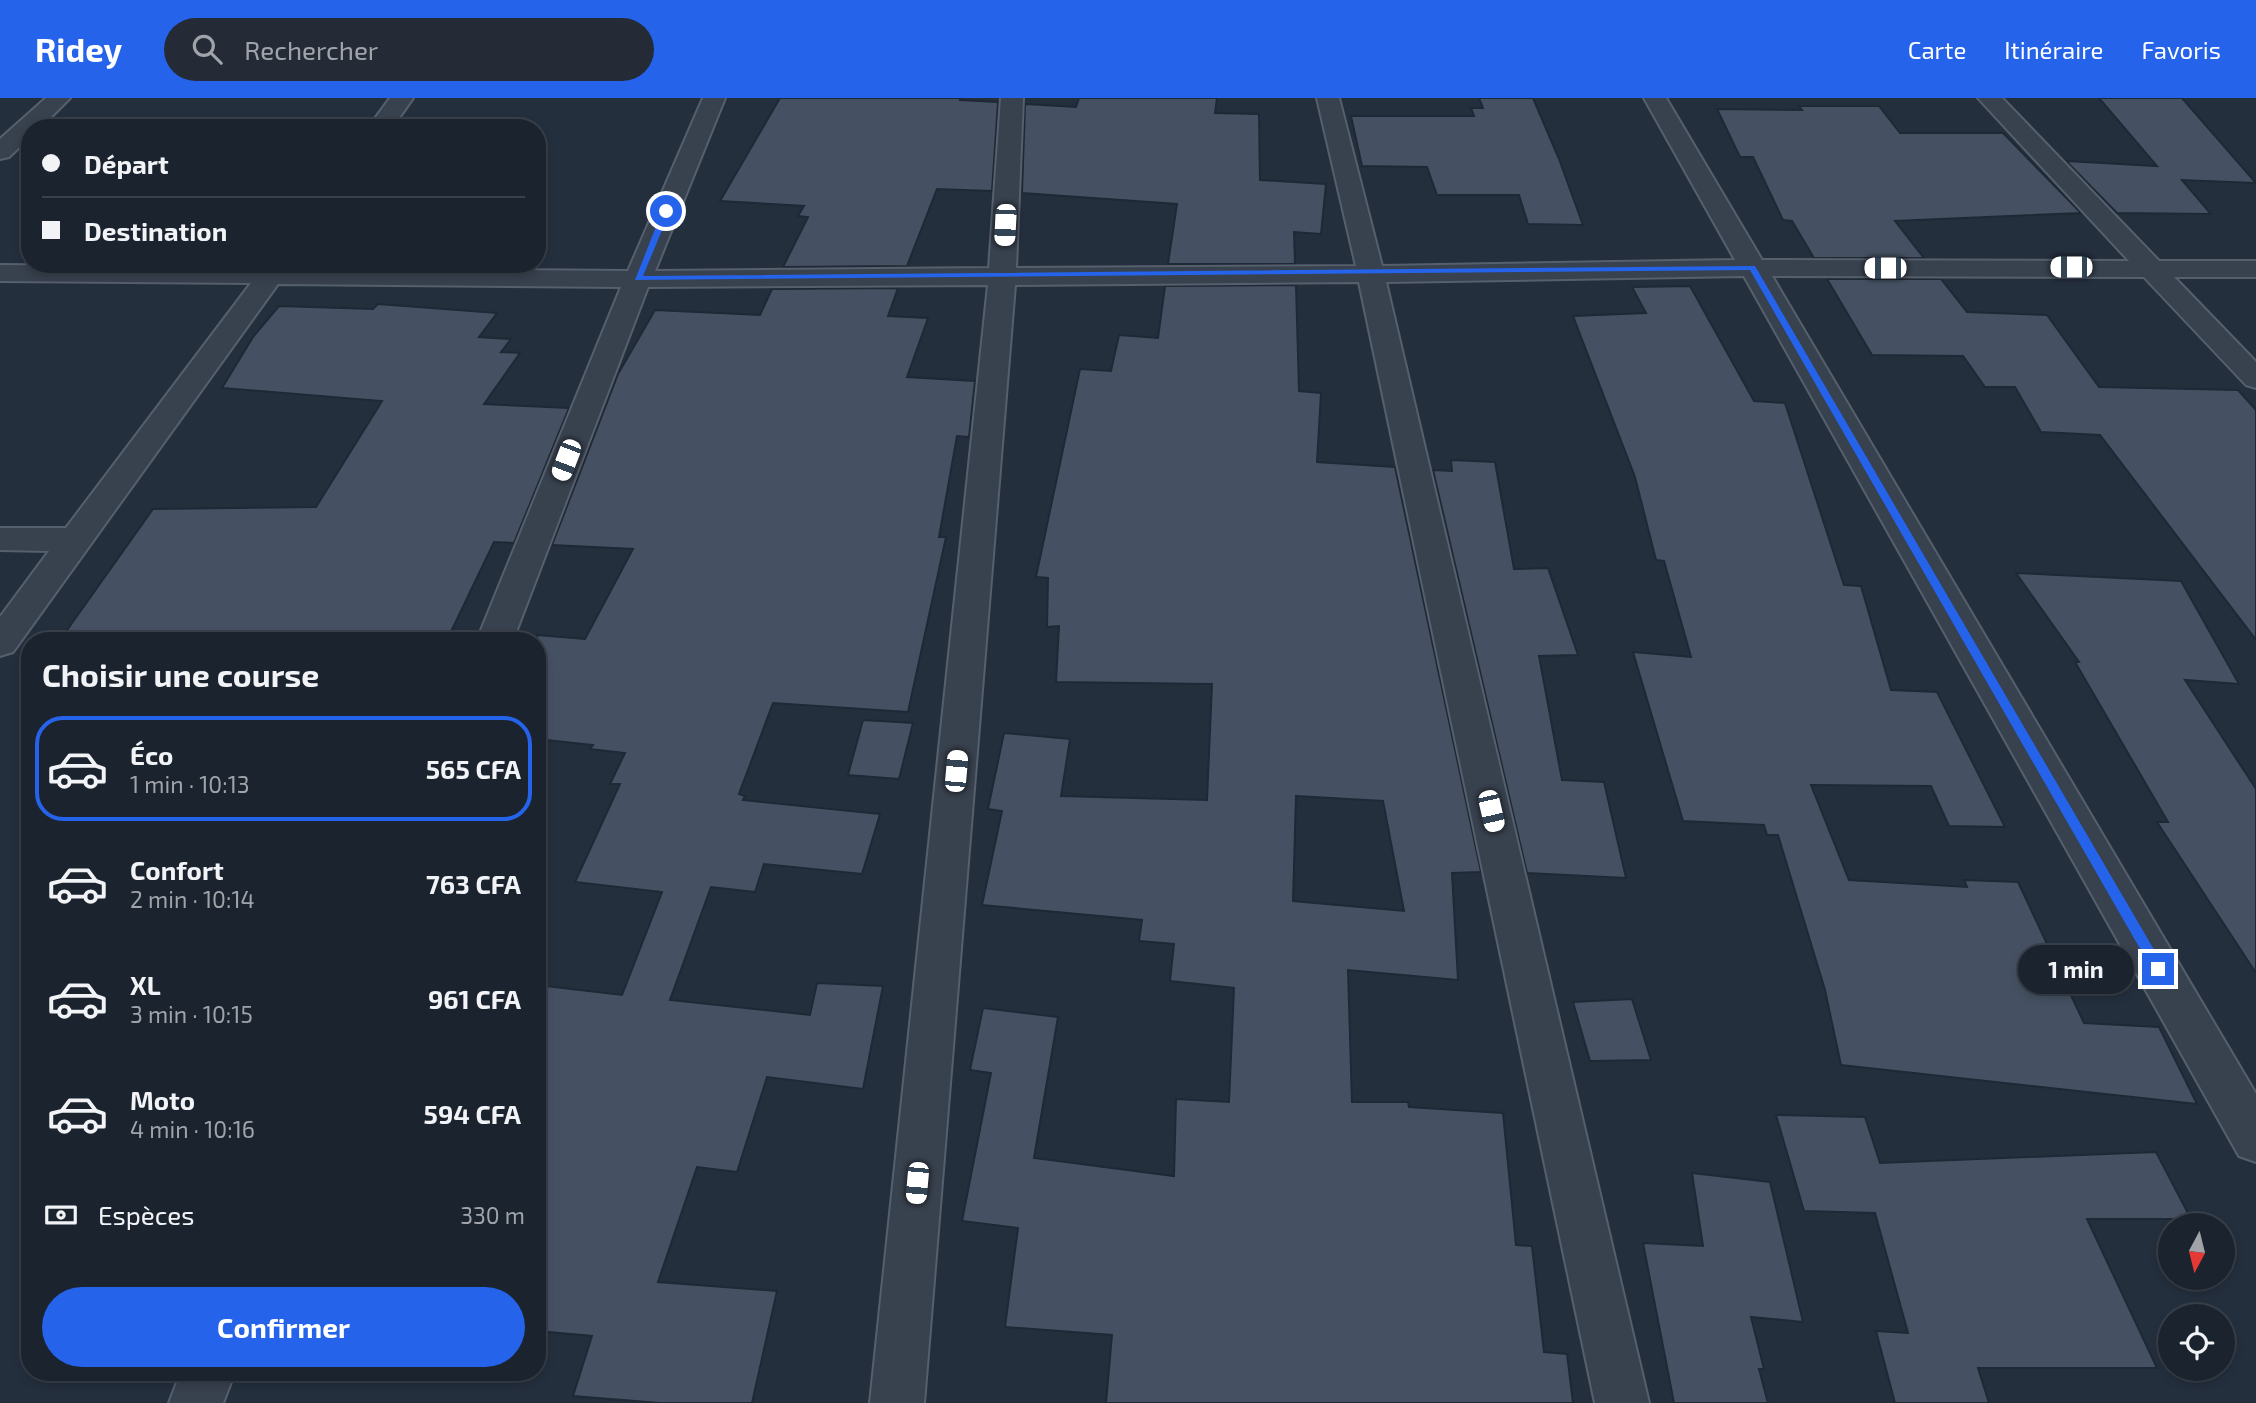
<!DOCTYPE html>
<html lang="fr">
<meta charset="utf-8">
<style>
:root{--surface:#1b232e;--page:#242b36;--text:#f1f3f6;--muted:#a0a4aa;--line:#39404a;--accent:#2563eb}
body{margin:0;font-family:"Exo 2",sans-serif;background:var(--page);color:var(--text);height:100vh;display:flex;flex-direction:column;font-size:26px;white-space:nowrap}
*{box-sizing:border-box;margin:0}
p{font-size:23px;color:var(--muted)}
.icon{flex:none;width:38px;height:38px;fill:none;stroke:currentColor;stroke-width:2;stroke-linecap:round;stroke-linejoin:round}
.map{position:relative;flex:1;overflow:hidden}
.drawer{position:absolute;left:21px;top:534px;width:525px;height:749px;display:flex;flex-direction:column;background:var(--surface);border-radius:28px;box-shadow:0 4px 10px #0003,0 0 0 2px var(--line)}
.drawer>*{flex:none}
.banner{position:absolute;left:21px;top:21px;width:525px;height:154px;border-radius:28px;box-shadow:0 4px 10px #0003,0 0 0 2px var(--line);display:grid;align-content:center;height:154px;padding:0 21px;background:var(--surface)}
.needle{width:46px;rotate:187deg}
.fabs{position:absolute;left:2158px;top:1115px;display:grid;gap:14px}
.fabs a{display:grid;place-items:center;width:77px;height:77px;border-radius:50%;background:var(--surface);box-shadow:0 4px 10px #0003,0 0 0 2px var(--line);font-size:35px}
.end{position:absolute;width:32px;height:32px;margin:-16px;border:9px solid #2563eb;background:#fff;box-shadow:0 0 0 4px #fff}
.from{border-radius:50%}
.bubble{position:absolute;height:49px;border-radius:24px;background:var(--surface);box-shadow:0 4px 10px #0003,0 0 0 2px var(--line);font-size:23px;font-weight:700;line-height:49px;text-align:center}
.car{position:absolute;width:21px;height:42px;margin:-21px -10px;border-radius:9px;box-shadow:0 0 5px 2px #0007;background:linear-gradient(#fff 24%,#345 0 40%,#fff 0 76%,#345 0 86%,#fff 0)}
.banner b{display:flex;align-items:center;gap:24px;height:66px;font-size:26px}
.banner b+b{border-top:2px solid var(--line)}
.banner i{width:18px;height:18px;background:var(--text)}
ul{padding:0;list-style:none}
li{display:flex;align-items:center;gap:21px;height:105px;margin:0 14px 10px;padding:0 7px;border:4px solid transparent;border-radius:28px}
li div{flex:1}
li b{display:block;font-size:26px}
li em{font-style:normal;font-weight:700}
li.current{border-color:var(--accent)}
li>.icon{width:63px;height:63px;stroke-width:1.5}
h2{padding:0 21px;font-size:32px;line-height:84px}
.pay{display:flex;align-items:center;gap:18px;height:77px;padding:0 21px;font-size:26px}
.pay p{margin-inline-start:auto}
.action{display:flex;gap:14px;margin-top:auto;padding:14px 21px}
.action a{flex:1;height:80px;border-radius:42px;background:var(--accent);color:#fff;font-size:28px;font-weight:700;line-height:80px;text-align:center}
header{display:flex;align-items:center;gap:42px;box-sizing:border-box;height:98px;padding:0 35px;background:var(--accent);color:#fff}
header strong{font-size:33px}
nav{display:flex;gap:38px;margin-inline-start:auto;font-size:24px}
.search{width:490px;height:63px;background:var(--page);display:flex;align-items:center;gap:18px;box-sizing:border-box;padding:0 24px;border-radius:38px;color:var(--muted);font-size:26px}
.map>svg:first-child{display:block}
.building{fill:#455162;stroke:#1f2835;stroke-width:2;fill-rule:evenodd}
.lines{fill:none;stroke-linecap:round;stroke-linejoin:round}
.minor-casing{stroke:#565f6c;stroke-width:4}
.minor{fill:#38414e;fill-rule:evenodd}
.route{fill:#2563eb}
</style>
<header>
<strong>Ridey</strong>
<div class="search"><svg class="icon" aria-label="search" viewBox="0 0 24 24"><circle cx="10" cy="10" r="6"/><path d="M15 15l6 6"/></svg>Rechercher</div>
<nav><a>Carte</a><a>Itinéraire</a><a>Favoris</a></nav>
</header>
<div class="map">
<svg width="2256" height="1305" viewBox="0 0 2256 1305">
<rect width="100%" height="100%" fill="#242f3e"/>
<g class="building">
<path d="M780,0H961L960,2L998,4L992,93L937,91L907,168L783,169L808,119L798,118L804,108L720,103Z"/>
<path d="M1079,0H1217L1215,15L1259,16L1260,82L1326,86L1321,136L1294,134L1295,166H1168L1177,106L1022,95L1025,6L1076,9Z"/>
<path d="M1479,0H1533L1559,61L1583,127L1528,126L1519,97H1437L1427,69L1362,68L1351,18H1474L1471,10H1483Z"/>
<path d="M2099,0H2182L2256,85L2182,82L2211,116L2117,115L2066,63L2157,68Z"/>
<path d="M1799,8H1879L1900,35H2003L2081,115L1895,123L1924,160H1814L1792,123L1783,122L1753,59H1740L1717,11L1802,12Z"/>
<path d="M1827,181H1941L1967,214L2047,217L2099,289L2238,292L2256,312V542L2100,337L2041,334L2015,289H1985L1963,258L1872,257Z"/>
<path d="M1296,187L1299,293L1321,295L1317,364L1395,369L1481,774L1452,775L1458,882L1348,872L1352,1004H1408L1409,1009L1503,1015L1516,1147L1532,1148L1544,1254L1567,1256L1573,1305H1106L1112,1237L1005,1229L1018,1130L962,1123L991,975L970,972L983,910L1058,919L1034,1060L1174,1078L1176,1001L1229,1004L1234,890L1170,883L1174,846L1139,843L1142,822L982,807L1002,713L988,711L1004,635L1070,641L1061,698L1207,702L1212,586L1056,584L1059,528L1047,529L1048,480L1036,479L1080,271L1111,273L1119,237L1158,240L1165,188ZM1296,698L1383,703L1404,813L1293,803Z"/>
<path d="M1690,188L1754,303L1785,305L1844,487L1861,488L1891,592L1937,594L2005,729L1949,728L1931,688L1811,687L1849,782L1967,789L1964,782L2018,784L2084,925L2159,929L2197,1006L1841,967L1825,892L1778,737H1767L1764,727L1683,723L1633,554L1691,559L1664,463L1656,462L1635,379L1573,218L1646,215L1632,189Z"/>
<path d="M898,190L888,218L928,220L907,279L975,283L969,339L957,338L939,439H946L908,614L773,605L739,696L745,698L743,702L880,716L862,776L764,766L755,794L711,789L670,902L810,917L817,885L883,888L863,991L767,979L737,1074L697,1069L658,1184L777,1193L752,1305H660L573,1298L592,1238L537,1233V887L622,897L662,794L575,784L620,686H610L625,655L590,651L593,647L537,641V537L585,541L633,451L552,447L618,276L655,212L760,217L772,191Z"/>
<path d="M378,206L497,215L479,239L511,241L501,254L520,255L484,306L569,310L514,445L494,444L447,542H60L153,411L316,409L382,303L222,290L253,239L279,208L373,211Z"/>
<path d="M1451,362L1495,364L1514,471L1548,470L1578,557L1539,558L1562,682L1604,684L1626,780L1527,775L1433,372L1452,373Z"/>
<path d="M2016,475L2181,483L2239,586L2185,582L2256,691V875L2157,724H2168L2075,564H2079Z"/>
<path d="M863,622L913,625L899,681L848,677Z"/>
<path d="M1632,901L1651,962L1590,963L1573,904Z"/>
<path d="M1776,1017L1865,1019L1880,1065L2156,1054L2191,1121H2087L2157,1270H1978L1989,1305H1895L1876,1233L1908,1235L1875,1115L1804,1113Z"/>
<path d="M1692,1075L1770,1084L1803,1224L1751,1219L1764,1271H1759L1768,1305H1674L1643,1145L1703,1148Z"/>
</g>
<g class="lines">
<defs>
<g id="minor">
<path d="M46,0H70L40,30H30V39L9,59L0,61V41Z"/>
<path d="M390,0H413L392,30H368Z"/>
<path d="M703,0H725L655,173L989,170L1001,0H1023L1016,170L1356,168L1317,0H1339L1382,168L1735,162L1644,0H1666L1762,162L2129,163L1978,0H2002L2159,163H2256V179H2174L2256,264V290L2246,287L2144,179L1772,178L2256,996V1064L2239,1058L1744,178L1386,184L1649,1305H1595L1359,184L1015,187L924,1305H870L988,187L648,189L513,542H477L621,189L278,186L13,554L0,558V519L49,453L0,452V430H66L251,185L0,183V167L263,169L265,166H292L290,170L628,173Z"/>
<path d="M181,1274H235L223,1305H169Z"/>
</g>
</defs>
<use href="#minor" class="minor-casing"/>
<use href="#minor" class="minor"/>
</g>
<path class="route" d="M663,111L670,113L643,178L1755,168L2163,867V875H2154L1750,172L635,182Z"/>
</svg>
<div class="fabs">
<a><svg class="needle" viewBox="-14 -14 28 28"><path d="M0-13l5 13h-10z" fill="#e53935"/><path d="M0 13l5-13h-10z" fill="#a0a4aa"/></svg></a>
<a><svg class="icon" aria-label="locate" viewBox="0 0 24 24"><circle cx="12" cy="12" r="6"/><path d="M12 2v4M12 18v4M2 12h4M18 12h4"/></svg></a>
</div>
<i class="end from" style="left:666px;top:113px"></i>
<i class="end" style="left:2158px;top:871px"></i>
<div class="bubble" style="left:2018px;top:847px;width:116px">1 min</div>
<i class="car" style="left:1005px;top:127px;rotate:183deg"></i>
<i class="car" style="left:2071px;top:169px;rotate:270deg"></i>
<i class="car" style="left:1885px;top:170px;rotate:270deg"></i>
<i class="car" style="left:566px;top:362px;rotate:201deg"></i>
<i class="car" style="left:956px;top:673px;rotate:5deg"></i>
<i class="car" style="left:1491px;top:713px;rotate:167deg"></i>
<i class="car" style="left:917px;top:1085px;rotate:185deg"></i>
<div class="banner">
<b><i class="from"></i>Départ</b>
<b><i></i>Destination</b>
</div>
<section class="drawer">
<h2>Choisir une course</h2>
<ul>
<li class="current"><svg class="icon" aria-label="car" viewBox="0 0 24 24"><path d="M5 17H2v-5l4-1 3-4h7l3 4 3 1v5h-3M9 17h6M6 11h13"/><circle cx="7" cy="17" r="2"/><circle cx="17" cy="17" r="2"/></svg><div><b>Éco</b><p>1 min · 10:13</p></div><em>565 CFA</em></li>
<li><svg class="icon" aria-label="car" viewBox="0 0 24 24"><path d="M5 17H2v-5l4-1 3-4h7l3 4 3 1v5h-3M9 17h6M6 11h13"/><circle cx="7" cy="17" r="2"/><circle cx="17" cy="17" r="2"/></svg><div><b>Confort</b><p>2 min · 10:14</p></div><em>763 CFA</em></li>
<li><svg class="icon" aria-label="car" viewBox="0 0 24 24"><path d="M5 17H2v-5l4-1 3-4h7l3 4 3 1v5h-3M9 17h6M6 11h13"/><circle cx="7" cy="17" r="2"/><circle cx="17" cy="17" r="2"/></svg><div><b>XL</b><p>3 min · 10:15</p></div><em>961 CFA</em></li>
<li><svg class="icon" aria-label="car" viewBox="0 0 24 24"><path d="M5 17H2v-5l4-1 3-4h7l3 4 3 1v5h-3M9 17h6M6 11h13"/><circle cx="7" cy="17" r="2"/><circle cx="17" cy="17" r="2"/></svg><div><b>Moto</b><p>4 min · 10:16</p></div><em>594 CFA</em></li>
</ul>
<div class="pay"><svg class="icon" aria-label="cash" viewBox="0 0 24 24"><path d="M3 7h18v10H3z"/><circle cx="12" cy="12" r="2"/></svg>Espèces<p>330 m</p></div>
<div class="action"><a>Confirmer</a></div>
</section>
</div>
